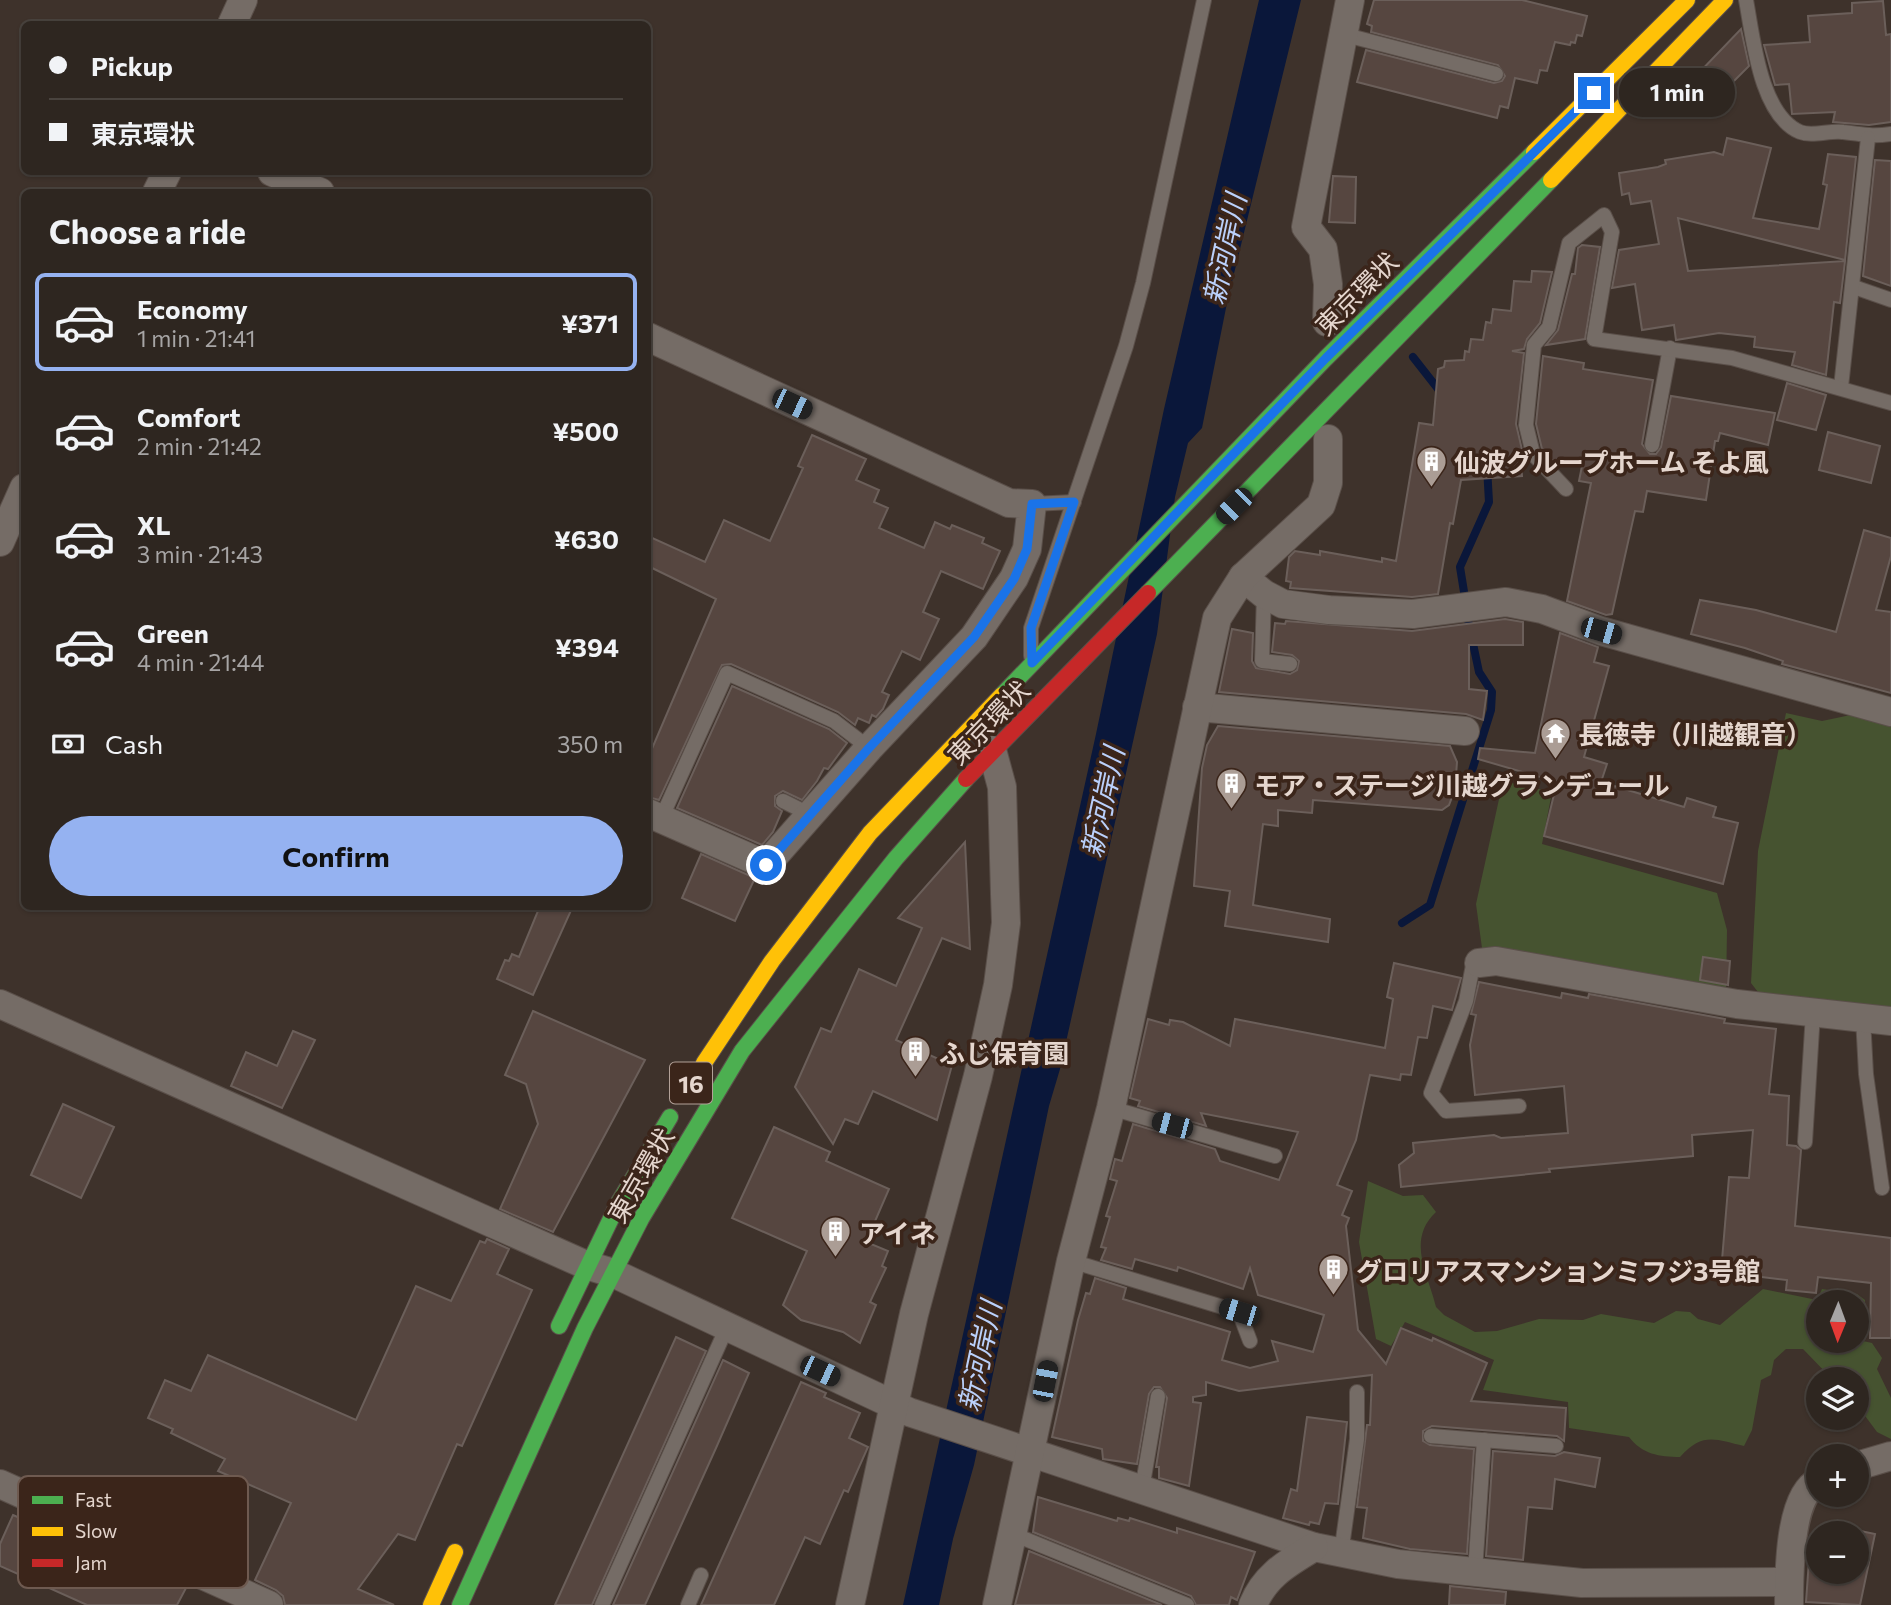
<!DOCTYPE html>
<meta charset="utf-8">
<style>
:root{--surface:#2e2620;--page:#362e29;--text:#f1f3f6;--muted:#a7a5a5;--line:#49433e;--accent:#95b2f1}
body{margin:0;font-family:Commissioner,"Noto Sans JP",sans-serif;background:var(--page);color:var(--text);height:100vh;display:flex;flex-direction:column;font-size:26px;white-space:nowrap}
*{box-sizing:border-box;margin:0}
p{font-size:23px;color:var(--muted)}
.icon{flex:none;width:38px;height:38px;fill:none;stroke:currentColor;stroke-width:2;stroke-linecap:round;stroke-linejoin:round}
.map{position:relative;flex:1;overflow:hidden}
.details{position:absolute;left:21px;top:189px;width:630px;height:721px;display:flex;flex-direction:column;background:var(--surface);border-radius:10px;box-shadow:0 2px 5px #0004,0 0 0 2px var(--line)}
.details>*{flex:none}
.banner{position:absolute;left:21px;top:21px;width:630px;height:154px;border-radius:10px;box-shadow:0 2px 5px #0004,0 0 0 2px var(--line);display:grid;align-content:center;height:154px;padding:0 28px;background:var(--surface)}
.needle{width:46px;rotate:181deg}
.fabs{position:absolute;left:1806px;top:1290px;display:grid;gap:14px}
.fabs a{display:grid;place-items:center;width:63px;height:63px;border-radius:50%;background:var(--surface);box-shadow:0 2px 5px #0004,0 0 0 2px var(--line);font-size:35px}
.end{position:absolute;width:32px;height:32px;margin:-16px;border:9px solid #1a73e8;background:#fff;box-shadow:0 0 0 4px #fff}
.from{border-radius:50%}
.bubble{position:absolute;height:49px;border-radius:24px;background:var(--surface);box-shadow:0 2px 5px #0004,0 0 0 2px var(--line);font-size:23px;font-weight:700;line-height:49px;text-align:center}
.car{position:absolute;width:21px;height:42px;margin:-21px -10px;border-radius:9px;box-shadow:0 0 5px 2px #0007;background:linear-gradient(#222 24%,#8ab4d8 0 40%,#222 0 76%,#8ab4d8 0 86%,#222 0)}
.banner b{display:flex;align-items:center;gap:24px;height:66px;font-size:26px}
.banner b+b{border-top:2px solid var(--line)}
.banner i{width:18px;height:18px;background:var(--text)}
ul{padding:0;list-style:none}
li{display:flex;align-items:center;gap:21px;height:98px;margin:0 14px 10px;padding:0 14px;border:4px solid transparent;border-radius:10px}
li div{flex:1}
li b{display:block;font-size:26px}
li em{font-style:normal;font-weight:700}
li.current{border-color:var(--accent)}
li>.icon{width:63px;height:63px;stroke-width:1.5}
h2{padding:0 28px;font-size:32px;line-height:84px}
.pay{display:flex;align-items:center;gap:18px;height:77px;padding:0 28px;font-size:26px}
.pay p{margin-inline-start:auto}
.primary-button{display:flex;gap:14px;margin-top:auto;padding:14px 28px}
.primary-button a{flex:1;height:80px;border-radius:42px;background:var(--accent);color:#111;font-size:28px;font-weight:700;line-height:80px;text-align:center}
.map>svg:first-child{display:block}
.green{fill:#465330;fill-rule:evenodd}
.water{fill:#0a173a}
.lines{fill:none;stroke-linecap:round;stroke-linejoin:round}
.stream{stroke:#0a173a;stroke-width:8}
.building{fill:#564640;stroke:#6b5f5a;stroke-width:2}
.lane-casing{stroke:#5a4f49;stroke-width:16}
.street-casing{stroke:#5a4f49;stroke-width:30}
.fast-casing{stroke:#5a4f49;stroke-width:18}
.slow-casing{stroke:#5a4f49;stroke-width:18}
.jam-casing{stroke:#5a4f49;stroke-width:18}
.lane{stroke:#756c66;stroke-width:14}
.street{stroke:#756c66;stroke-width:28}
.fast{stroke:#4caf50;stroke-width:16}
.slow{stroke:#ffc107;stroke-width:16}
.jam{stroke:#c62828;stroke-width:16}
.route{stroke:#1a73e8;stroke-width:9}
.labels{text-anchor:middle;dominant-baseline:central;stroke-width:7;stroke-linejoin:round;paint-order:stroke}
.shield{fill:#3b251a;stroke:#b2a198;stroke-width:2}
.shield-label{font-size:24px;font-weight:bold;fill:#e5d6ce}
.street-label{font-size:26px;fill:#e5d6ce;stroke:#3b251a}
.poi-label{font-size:26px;font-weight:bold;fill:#e5d6ce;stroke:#3b251a;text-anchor:start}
.water-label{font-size:28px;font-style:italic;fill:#bad0fb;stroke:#3b251a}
.key{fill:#3b251a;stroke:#6e5a50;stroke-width:2}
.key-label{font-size:19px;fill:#e5d6ce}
</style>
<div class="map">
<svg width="1891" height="1605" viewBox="0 0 1891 1605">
<rect width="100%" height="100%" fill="#3e322b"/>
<g class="green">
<path d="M1865,712L1891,720V1010L1761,996L1751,983L1758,851L1786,713L1822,721Z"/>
<path d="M1503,781L1552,792L1542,844L1717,893L1727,930L1726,992L1482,948L1476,904Z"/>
<path d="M1368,1181L1403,1196L1423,1195L1436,1212C1406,1240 1428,1274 1436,1307L1444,1315L1475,1332L1497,1331L1539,1319L1583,1320L1601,1314L1654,1323L1676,1311L1690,1312L1698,1319L1720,1325L1763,1289L1817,1300L1822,1289L1857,1294L1865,1300L1863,1341L1872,1343L1882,1358L1877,1369L1891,1398V1439L1877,1432L1857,1405V1379H1832L1803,1349H1786L1774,1360L1771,1375L1761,1380L1752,1430L1744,1446C1715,1439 1702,1432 1680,1457C1659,1457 1642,1454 1629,1437L1569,1428L1568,1402L1483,1390L1494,1360L1405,1322L1391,1346L1376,1339L1359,1242ZM1818,1302H1857V1340H1818Z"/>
</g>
<path class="water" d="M1259,0H1301L1228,298L1202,428L1188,443L1175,497L1157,634L1060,1069L1049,1106L974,1465L953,1539L939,1605H903L1096,734L1164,409Z"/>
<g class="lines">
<g class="stream">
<path d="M1413,357L1442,394"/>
<path d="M1465,598L1460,567L1489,502L1487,467"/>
<path d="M1402,923L1430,905L1491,710L1492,692L1479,672L1468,620"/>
</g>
</g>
<g class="building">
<path d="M1374,0H1522L1587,16L1582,36L1577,35L1575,43L1571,42L1570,45L1555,42L1547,71L1540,70L1537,83L1515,78L1508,108L1500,106L1497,118L1357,82L1366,50L1494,83L1502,81L1505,76L1498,65L1371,32L1372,26L1367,24Z"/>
<path d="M1883,1L1886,35L1891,34V122L1869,125L1833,122L1835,112L1792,114L1789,84L1775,85L1764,45L1810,42L1808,16L1852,13V3Z"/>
<path d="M1741,29L1749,66L1715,100L1693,79Z"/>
<path d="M1727,138L1771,148L1753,218L1819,229L1827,185L1823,184L1828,154L1856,157L1845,260L1678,218L1688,271L1845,261L1840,303L1834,302L1826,375L1792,365L1795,352L1754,347L1755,337L1719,333L1676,340L1674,325L1642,330L1635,284L1612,288L1619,250L1659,244L1651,201L1631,204L1629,193L1622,195L1619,173L1658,167L1666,164L1665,160L1714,152L1723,155Z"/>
<path d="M1875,160L1891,161V286L1863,276Z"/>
<path d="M1333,176L1356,177L1355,223L1329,222Z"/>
<path d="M1582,245L1600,247L1585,339L1546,345L1558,330L1572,274H1575L1578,248Z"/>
<path d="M1532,271L1552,272L1540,323L1527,339L1524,349L1512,351L1524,353L1516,424L1523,454H1520L1522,476L1461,480L1453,524L1450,523L1438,594L1412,597L1290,588L1291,582L1286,581L1289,557L1295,551L1320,555V551L1382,562V558L1396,561L1419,423L1433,425L1438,369L1444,367L1445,361L1464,360L1465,351L1469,352L1471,339L1483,340L1486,322L1491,323L1493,309L1511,311L1514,281L1531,282Z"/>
<path d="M1543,356L1584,363L1583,369L1653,380L1642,444L1650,454H1656L1661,447L1671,396L1775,413L1768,445L1720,433L1718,441H1715L1706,500L1647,491L1643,512L1635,511L1612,614L1606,615L1567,601L1591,483L1579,481L1582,466L1552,460L1542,449L1536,424Z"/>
<path d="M1787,383L1826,395L1816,430L1777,420Z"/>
<path d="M1828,432L1880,446L1871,483L1819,470Z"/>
<path d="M812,435L866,459L856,480L879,490L874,502L888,508L879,528L924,548L935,522L950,529L952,525L984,538L982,543L1000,551L983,589L941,571L923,612L939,619L920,660L902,651L882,692L889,695L883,709L876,717L872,715L869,723L858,718L855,725L838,712L731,664L722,665L659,800L648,797V758L716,599L648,566V536L705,562L724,520L770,541L803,468L798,466Z"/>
<path d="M1864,530L1891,538V556L1876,610L1891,612V693L1782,664L1783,661L1745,648L1691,634L1700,600L1756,610L1836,632Z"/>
<path d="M1505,619L1523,622V645H1469V689L1487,691L1483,720L1466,714L1219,692L1232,629L1253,633L1252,661L1256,668L1290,674L1297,670L1299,661L1292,655L1272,652L1275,623L1285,624L1286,621L1412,631Z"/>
<path d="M1560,633L1598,647L1594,662L1609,666L1584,757L1607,764L1601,782L1684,807L1687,798L1716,807L1713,817L1738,823L1723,884L1544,836L1557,782L1478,759L1480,748L1535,753Z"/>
<path d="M732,686L829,729L847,743L828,769L824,768L817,781L802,800L783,791L775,796V806L782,811L773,832L762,845L677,808Z"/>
<path d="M1218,726L1450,746L1457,762L1455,789L1449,805L1442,810L1313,800L1312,813L1278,810V826L1263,824L1253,905L1330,919L1328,942L1225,926L1230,891L1194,886L1202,768L1207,745Z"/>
<path d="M965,842L970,949L942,938L896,1040L952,1065L937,1120L873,1091L858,1124L845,1119L833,1144L795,1087L821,1028L831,1032L859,969L896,986L922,928L898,918Z"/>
<path d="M701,854L755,878L735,921L682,898Z"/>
<path d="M540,906H573L533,995L497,979L505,960L509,961L512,954L519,957Z"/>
<path d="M1703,957L1730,961L1728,985L1700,980Z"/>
<path d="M1394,963L1461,978L1452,1010L1433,1006L1427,1038L1418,1037L1411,1075L1401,1074L1400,1080L1370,1075L1356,1140L1337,1185L1352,1191L1342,1215L1349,1218L1346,1226L1358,1330L1386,1364L1401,1328L1432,1341L1433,1338L1487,1363L1471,1401L1566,1408L1564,1441L1557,1436L1432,1426L1423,1431V1441L1430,1445L1474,1449L1467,1554L1410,1549L1363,1538L1367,1508L1357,1507L1367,1425H1370L1372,1375L1239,1391L1206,1382V1395L1193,1397V1402L1201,1403L1189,1486L1159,1478V1467H1156L1167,1398L1160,1387H1154L1149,1394L1137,1464L1103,1459L1102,1449L1052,1437L1078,1320L1086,1293L1090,1294L1095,1278L1126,1288L1123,1299L1230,1332L1222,1360L1250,1368L1278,1361L1272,1341L1313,1352L1324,1315L1258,1295L1250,1268L1243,1289L1178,1267L1177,1271L1135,1259L1132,1269L1101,1260L1106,1248L1101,1247L1110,1217L1106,1216L1117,1181L1110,1179L1115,1159L1122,1161L1133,1124L1215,1149L1220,1161L1279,1180L1298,1132L1201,1113L1206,1126L1138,1106L1140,1101L1130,1098L1148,1019L1169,1025L1170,1020L1183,1022L1230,1046L1235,1019L1385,1048L1393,999L1387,997Z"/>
<path d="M1479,982L1561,998L1562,993L1588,998L1589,994L1725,1019L1724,1023L1776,1029L1769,1094L1789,1096L1787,1145L1796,1146L1801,1150L1795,1226L1891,1238V1338H1870L1871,1283L1818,1277L1816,1293L1786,1290L1787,1280L1721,1272L1729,1177L1749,1178L1753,1130L1692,1135L1693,1156L1549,1169L1550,1172L1401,1187L1399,1165L1414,1153L1413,1143L1494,1135L1501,1138L1568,1133L1564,1086L1475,1095L1470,1045L1476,1015L1471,1014Z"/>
<path d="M533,1011L645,1060L553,1232L500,1209L538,1124L526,1084L505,1075Z"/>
<path d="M293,1031L315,1040L282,1108L231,1086L246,1052L277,1066Z"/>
<path d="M63,1104L114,1127L81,1198L31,1175Z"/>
<path d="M774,1127L830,1152L826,1161L889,1189L866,1242L888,1251L882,1266L886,1268L870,1302L876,1305L860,1343L843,1332L801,1320L783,1305L807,1251L732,1218Z"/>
<path d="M487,1239L509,1249L497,1274L532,1290L462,1446L457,1444L415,1540L398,1534L358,1589L394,1605H285L283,1596L276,1590L255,1580L291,1503L218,1471L225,1459L171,1433L173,1429L148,1418L165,1380L191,1391L208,1355L356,1420L416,1286L451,1301L480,1241L485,1243Z"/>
<path d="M676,1337L706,1351L592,1605H555Z"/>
<path d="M723,1360L749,1373L716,1448L645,1605H613Z"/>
<path d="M801,1382L826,1393L824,1397L860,1413L849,1438L868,1447L848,1492L844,1490L820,1544L805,1537L774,1605H701Z"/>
<path d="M1307,1417L1347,1422L1338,1504L1325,1503L1319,1524L1310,1522L1309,1525L1283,1518L1291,1489L1297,1491Z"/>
<path d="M1493,1451L1555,1456L1564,1452L1600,1458L1595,1487L1555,1479L1552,1509L1528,1507L1523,1560L1486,1556Z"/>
<path d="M1038,1497L1117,1521L1118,1518L1129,1521L1130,1518L1177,1533V1528L1255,1552L1237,1600L1231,1597L1229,1605H1196L1191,1596L1033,1532Z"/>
<path d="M13,1515L101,1554L134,1568L135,1564L186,1588L177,1605H87L0,1566V1544Z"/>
<path d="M1832,1525L1875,1534L1860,1605L1806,1602L1809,1560L1816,1562L1818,1553V1572H1857V1533H1823L1824,1527L1832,1528Z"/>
<path d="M1029,1551L1162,1605H1015Z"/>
<path d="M1450,1586L1506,1592L1505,1605H1449Z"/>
</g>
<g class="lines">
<defs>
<g id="lane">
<path d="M1746,0C1753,37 1760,115 1800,132C1812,137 1830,130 1843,132C1863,134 1870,137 1891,134"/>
<path d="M1342,34L1496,74"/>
<path d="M1854,287L1891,300"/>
<path d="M1841,387L1868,138"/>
<path d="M1652,445L1670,348"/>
<path d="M1566,489L1533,454L1526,425L1534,345L1549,327L1569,243L1604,215L1612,232L1594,339L1732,358L1891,403"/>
<path d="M1032,504L1074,502"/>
<path d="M1264,594L1262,661L1290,664"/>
<path d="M1031,656V628L1126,346L1143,283L1204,0"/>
<path d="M783,801L811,815"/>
<path d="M661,819L727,673L834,721L869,748"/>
<path d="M1479,963L1472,970L1466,1001L1431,1093L1446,1111L1519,1106"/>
<path d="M1863,1018L1866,1074L1882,1188"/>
<path d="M1111,1108L1275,1156"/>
<path d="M1805,1142L1813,1013"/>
<path d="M1071,1261L1239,1312L1250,1341"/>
<path d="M1431,1436L1556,1446"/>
<path d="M1142,1489L1158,1396"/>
<path d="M1013,1534L1187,1605"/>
<path d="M1341,1554L1357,1439V1392"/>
<path d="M1475,1572L1484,1440"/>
<path d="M602,1605L727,1327"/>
<path d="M688,1605L701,1575"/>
</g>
<g id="street">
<path d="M232,24L243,0"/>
<path d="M272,172L320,192"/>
<path d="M157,192L167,172"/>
<path d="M1327,322L1328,284L1323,249L1306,227L1350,0"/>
<path d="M648,337L1009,503L1032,504L1027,549L1014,578L974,637L869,748L766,865L648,813"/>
<path d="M0,542L24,488"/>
<path d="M1243,577L1264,594L1283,604L1329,610L1413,614L1506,602L1542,609L1601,631L1891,712"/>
<path d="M1197,707L1465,731"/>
<path d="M1479,963L1496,961L1737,1004L1891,1021"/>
<path d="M0,1004L586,1265L613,1273L909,1412L1314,1547L1398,1564L1582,1583L1789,1582"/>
<path d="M1857,1466L1891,1456"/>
<path d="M0,1484L269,1605"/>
<path d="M850,1605L914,1314L978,1076L998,985L1006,923L1005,894L1002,787L992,750"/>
<path d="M997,1605L1071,1261L1111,1108L1217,618L1243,577L1321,505L1328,483V439"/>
<path d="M1253,1605C1265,1575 1288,1563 1314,1547"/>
<path d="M1789,1605C1789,1575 1789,1495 1818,1482"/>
</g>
<g id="fast">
<path d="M1148,593L1551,180"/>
<path d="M1002,695L1326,358L1534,152"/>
<path d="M559,1326L619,1202L670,1117"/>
<path d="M460,1605L585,1328L641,1219L742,1051L896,858L966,779"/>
</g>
<g id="slow">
<path d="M1534,152L1687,0"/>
<path d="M1551,180L1725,0"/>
<path d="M704,1063L772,961L870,833L1002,695"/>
<path d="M431,1605L455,1552"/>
</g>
<path id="jam" d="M966,779L1148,593"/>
</defs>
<use href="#lane" class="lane-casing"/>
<use href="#street" class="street-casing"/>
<use href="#fast" class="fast-casing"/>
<use href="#slow" class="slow-casing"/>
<use href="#jam" class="jam-casing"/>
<use href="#lane" class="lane"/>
<use href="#street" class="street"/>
<use href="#fast" class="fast"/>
<use href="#slow" class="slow"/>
<use href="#jam" class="jam"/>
</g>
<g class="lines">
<path class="route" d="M766,865L869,748L974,637L1014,579L1027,549L1032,504L1074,502L1031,628L1032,663L1326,358L1594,93"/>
</g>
<defs>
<symbol id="building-pin" viewBox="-11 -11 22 30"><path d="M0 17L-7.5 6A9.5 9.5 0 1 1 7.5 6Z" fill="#ab9d95" stroke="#3b251a"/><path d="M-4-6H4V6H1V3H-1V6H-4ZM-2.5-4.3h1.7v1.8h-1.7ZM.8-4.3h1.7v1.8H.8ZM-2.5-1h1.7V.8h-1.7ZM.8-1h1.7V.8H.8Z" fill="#fff"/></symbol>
<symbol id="temple-pin" viewBox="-11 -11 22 30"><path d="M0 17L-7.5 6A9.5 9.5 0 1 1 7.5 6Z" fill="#ab9d95" stroke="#3b251a"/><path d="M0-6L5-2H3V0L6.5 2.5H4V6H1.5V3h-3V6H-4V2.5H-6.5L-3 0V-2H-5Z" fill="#fff"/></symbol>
</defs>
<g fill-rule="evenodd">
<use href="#building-pin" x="1414" y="444" width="35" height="47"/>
<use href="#temple-pin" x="1538" y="716" width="35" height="47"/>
<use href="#building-pin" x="1214" y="766" width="35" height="47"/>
<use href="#building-pin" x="898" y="1034" width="35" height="47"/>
<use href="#building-pin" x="818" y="1214" width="35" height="47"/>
<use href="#building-pin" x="1316" y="1252" width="35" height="47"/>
</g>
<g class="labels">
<rect class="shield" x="670" y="1062.5" width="42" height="41" rx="5"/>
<g class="shield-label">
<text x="691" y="1083">16</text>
</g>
<g class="street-label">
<text transform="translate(1356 293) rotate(-45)">東京環状</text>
<text transform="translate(988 722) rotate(-46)">東京環状</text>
<text transform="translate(640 1175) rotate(-60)">東京環状</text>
</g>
<g class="poi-label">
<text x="1454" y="461">仙波グループホーム そよ風</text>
<text x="1578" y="733">長徳寺（川越観音）</text>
<text x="1254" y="784">モア・ステージ川越グランデュール</text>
<text x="939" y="1052">ふじ保育園</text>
<text x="859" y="1232">アイネ</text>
<text x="1356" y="1270">グロリアスマンションミフジ3号館</text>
</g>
<g class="water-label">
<text transform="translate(1224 249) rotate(-78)">新河岸川</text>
<text transform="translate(1102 802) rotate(-78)">新河岸川</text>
<text transform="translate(979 1356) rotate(-78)">新河岸川</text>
</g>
</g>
<rect x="18" y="1476" width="230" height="112" rx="10" class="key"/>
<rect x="32" y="1496" width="31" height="8" fill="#4caf50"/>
<rect x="32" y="1527" width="31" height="9" fill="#ffc107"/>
<rect x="32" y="1559" width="31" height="8" fill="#c62828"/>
<g class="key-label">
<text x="75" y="1507">Fast</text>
<text x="75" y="1538">Slow</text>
<text x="75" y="1570">Jam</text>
</g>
</svg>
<div class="fabs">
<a><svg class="needle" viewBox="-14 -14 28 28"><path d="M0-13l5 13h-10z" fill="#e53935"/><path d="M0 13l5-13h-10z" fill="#a7a5a5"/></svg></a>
<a><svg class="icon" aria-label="layers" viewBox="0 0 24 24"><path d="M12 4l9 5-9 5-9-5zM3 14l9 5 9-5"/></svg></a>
<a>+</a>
<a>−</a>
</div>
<i class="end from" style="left:766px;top:865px"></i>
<i class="end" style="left:1594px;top:93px"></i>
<div class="bubble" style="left:1619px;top:68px;width:116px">1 min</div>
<i class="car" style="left:792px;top:404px;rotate:115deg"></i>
<i class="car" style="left:1234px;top:506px;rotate:225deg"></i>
<i class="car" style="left:1601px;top:631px;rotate:106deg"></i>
<i class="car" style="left:1172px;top:1125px;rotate:285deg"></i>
<i class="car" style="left:1239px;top:1312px;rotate:287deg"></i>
<i class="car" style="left:820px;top:1371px;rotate:115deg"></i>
<i class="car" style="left:1045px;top:1381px;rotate:11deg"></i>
<div class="banner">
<b><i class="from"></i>Pickup</b>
<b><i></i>東京環状</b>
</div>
<section class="details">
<h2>Choose a ride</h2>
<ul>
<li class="current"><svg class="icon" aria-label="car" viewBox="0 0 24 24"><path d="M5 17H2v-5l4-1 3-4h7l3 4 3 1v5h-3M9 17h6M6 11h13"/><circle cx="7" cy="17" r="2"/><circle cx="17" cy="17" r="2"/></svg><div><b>Economy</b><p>1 min · 21:41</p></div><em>¥371</em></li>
<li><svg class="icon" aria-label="car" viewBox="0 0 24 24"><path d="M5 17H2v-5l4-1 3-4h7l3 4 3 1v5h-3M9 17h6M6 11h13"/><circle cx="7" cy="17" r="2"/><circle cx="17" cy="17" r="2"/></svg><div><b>Comfort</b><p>2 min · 21:42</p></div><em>¥500</em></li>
<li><svg class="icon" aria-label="car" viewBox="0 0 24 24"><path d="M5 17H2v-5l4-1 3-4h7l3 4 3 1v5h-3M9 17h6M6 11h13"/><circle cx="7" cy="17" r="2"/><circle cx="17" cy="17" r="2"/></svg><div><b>XL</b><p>3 min · 21:43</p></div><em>¥630</em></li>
<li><svg class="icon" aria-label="car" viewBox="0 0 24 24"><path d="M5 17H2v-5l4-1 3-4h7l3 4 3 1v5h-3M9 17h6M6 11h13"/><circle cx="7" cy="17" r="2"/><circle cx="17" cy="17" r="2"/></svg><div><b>Green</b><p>4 min · 21:44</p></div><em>¥394</em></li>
</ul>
<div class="pay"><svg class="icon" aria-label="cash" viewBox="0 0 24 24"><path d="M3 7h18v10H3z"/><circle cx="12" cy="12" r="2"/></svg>Cash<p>350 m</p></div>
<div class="primary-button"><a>Confirm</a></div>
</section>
</div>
